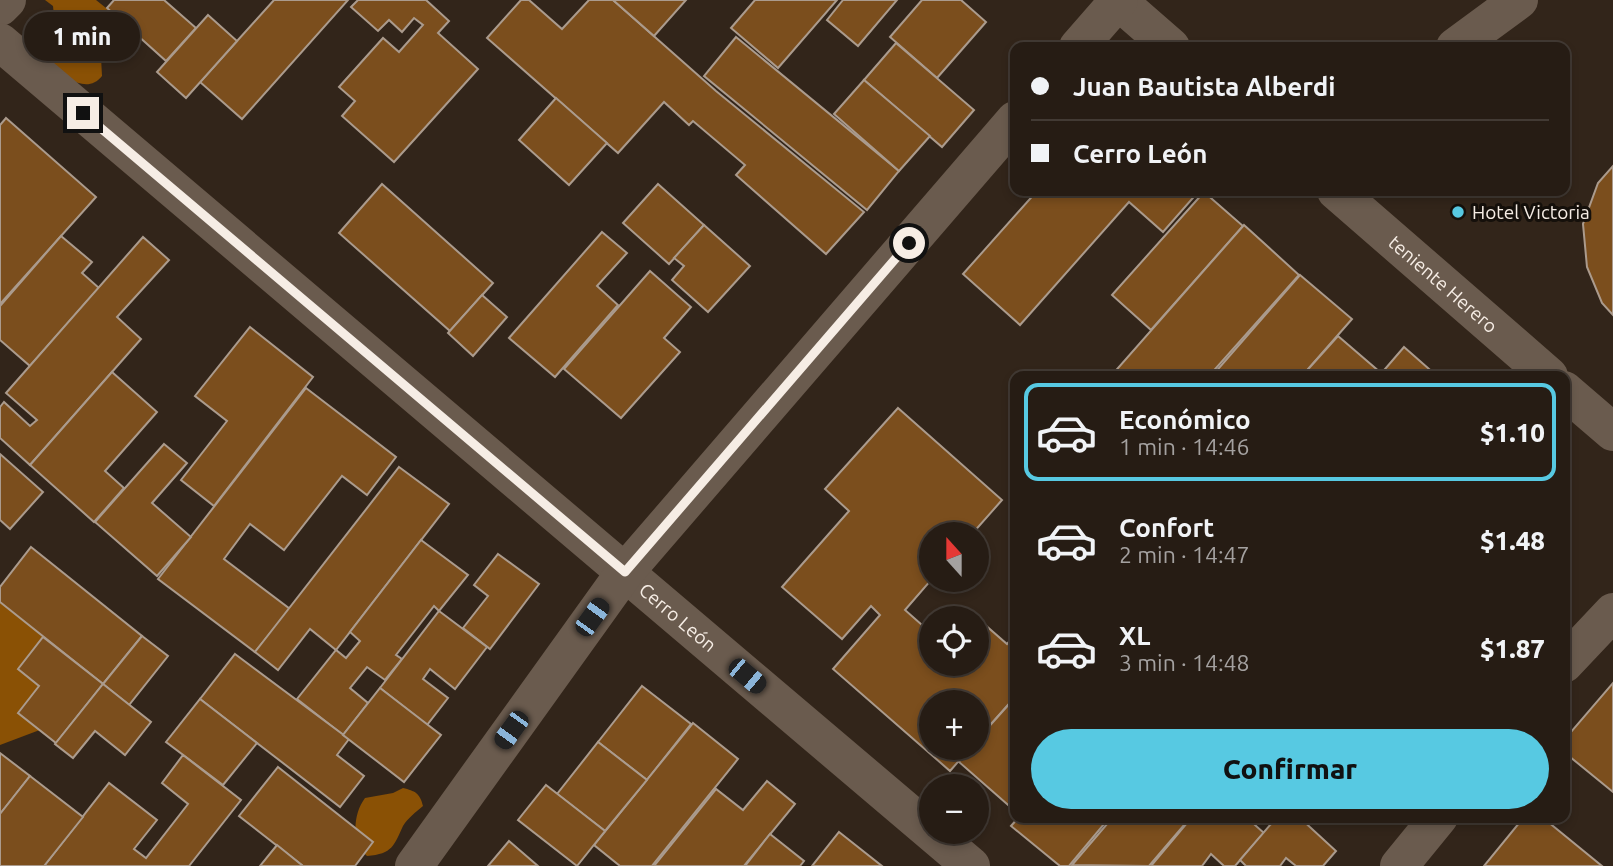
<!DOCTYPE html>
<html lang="es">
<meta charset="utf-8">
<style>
:root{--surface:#261c14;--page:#2e251d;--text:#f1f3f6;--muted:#a4a1a0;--line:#423a34;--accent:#57c9e2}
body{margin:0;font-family:Ubuntu,sans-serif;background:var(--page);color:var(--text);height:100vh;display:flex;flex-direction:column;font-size:26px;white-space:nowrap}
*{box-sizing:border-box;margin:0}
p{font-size:23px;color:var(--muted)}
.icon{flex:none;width:38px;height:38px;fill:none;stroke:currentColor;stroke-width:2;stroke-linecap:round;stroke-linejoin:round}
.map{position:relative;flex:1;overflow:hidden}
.drawer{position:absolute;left:1010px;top:371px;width:560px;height:452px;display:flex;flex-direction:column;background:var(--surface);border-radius:14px;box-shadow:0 4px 10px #0003,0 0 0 2px var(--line)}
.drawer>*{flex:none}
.guide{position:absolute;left:1010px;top:42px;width:560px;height:154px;border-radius:14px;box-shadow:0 4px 10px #0003,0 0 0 2px var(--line);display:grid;align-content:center;height:154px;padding:0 21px;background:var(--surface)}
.needle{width:46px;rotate:339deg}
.fabs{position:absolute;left:919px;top:522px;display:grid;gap:14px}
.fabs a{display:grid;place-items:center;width:70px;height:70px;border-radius:50%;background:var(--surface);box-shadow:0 4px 10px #0003,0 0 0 2px var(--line);font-size:35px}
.end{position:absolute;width:32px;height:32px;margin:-16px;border:9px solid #f6ede5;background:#111;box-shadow:0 0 0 4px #111}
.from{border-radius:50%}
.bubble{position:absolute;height:49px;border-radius:24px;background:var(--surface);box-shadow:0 4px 10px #0003,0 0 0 2px var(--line);font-size:23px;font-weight:800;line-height:49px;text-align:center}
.car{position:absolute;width:21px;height:42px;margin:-21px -10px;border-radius:9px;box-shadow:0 0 5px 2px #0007;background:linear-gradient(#222 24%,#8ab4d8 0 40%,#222 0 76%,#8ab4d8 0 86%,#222 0)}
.guide b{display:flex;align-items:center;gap:24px;height:66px;font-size:26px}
.guide b+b{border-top:2px solid var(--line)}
.guide i{width:18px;height:18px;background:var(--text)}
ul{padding:12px 0 0;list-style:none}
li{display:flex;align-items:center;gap:21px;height:98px;margin:0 14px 10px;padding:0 7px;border:4px solid transparent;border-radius:14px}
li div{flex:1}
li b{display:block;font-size:26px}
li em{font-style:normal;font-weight:800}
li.selected{border-color:var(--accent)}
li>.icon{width:63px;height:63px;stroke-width:1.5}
.primary-button{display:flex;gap:14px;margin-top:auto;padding:14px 21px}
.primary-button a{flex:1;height:80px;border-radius:42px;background:var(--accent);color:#111;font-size:28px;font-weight:800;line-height:80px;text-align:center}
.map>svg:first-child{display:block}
.forest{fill:#8a5105}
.building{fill:#7b4e1d;stroke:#ab9b8d;stroke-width:2}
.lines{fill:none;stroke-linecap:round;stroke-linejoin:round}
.minor{stroke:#6a5b4e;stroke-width:38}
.route{stroke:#f6ede5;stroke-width:9}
.poi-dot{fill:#57c9e2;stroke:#15100b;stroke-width:2.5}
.labels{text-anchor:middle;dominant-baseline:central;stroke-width:6;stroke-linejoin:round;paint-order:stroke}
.poi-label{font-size:19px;fill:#f6ede5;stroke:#15100b;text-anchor:start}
.street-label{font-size:19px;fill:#f6ede5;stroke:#15100b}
</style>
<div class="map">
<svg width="1613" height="866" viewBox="0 0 1613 866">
<rect width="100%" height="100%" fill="#32251a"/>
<g class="forest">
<path d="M45,0H96L121,20L127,38L125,46L101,57L102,76C80,104 37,54 39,28L54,16L53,6Z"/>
<path d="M0,591L50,637L41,652L45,728L0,745Z"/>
<path d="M403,788C415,791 420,793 423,806C416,812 408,818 403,826C394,845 393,854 367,856C351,842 353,814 365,798L393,793Z"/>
</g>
<g class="building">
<path d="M114,0H164L196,28L166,61L107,8Z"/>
<path d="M274,0H348L242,119L200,82Z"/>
<path d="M358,0H426L449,21L438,33L478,69L394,162L342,116L355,101L339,87L383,38L399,52L423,25L414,18L402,32L389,20L378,31L351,7Z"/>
<path d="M521,0H529L562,29L589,0H613L716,91L864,212L826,254L736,175L745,165L693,121L689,125L664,102L618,153L487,38Z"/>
<path d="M613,0H686L654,36Z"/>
<path d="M755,0H837L778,68L731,28Z"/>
<path d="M843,0H897L858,46L827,20Z"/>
<path d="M922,0H961L986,22L937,78L890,37Z"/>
<path d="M208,15L237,41L186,98L157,72Z"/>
<path d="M736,37L899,171L867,210L704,76Z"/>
<path d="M896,43L974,110L942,147L864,80Z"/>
<path d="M864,80L930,136L899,171L834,114Z"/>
<path d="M556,98L607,143L569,185L519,140Z"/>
<path d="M6,118L96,197L0,304V125Z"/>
<path d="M1613,166V315L1602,303L1587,267L1583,224L1598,183Z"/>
<path d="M382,184L493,283L450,331L339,233Z"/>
<path d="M658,184L704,225L669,264L623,223Z"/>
<path d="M1037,191H1199L1163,232L1129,202L1020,325L963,274Z"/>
<path d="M1204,192L1243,226L1151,330L1112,295Z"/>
<path d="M704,225L750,266L708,312L672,280L684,266L674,258Z"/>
<path d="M1244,225L1299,275L1209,376H1111Z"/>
<path d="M602,232L627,253L597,286L618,305L555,377L509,338Z"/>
<path d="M61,236L92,262L82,273L99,288L30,366L0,340V306Z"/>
<path d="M143,237L169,260L117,317L141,339L30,465L0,438V407L4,402L30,426L37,420L6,393Z"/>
<path d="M650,271L691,307L664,338L680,352L621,418L564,369Z"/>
<path d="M1300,275L1352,319L1302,376H1212Z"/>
<path d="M482,295L507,317L473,356L448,333Z"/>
<path d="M250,327L313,377L214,506L181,480L227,421L195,396Z"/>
<path d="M1338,336L1381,373L1379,376H1302Z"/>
<path d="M1404,347L1437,376H1379Z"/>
<path d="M112,372L157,412L105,471L124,488L94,522L30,465Z"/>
<path d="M306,388L396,457L367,495L342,476L284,550L250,524L224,559L290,609L255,652L158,579Z"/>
<path d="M898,408L1002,500L972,534H931L932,579L905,610L931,633V663H976V617L1007,644L1015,635V697L976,741V702H931V747H971L950,771L833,669L880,615L871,606L842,639L782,587L849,511L825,489Z"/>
<path d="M164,444L187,463L152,503L191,537L157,576L95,522Z"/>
<path d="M0,454L43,492L10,529L0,520Z"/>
<path d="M399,467L449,504L336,650L310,629L278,670L255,652Z"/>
<path d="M421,540L468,575L439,611L434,606L396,655L402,659L385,680L367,667L350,688L368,703L343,735L297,699L336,650L346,658L360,641L350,632Z"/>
<path d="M31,547L142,636L103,684L0,602V587Z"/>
<path d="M498,554L539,584L490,649L463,628L488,596L474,585Z"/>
<path d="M439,611L487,647L455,689L430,669L423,679L448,698L427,725L380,688Z"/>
<path d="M142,636L168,656L129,705L103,684Z"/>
<path d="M43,637L103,684L56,743L18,713L39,686L18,669Z"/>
<path d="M235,654L349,739L337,755L364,776L340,807L200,699Z"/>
<path d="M1613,683V792L1564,752V740Z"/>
<path d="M103,684L151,722L125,755L95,731L73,758L55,744Z"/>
<path d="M642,686L691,724L647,780L598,742Z"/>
<path d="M380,688L441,735L404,782L343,735Z"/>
<path d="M200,699L257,743L223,785L166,742Z"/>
<path d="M1011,702L1015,706V811L959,762L971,747H976V741Z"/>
<path d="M693,723L738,759L652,866H620L594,845Z"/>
<path d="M598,742L647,780L605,831L557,794Z"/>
<path d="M0,753L30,776L0,814Z"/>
<path d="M183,755L241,800L189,866H44L109,783L157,820L134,849L146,858L188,804L162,783Z"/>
<path d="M278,767L373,842L355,866H303L239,816Z"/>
<path d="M30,776L83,817L44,866H0V814Z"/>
<path d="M767,781L795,804L744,866H654L716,789L743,810Z"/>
<path d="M546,785L605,831L577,866L518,820Z"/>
<path d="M1019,817H1110L1069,866H1060L1011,826Z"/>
<path d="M1113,817H1191L1149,866L1072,865Z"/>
<path d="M1192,817H1246L1264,833L1235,866H1224L1211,854L1202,866H1151Z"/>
<path d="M1277,817H1299L1336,851L1323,866H1296L1286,858L1280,866H1246L1240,860Z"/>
<path d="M1524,817H1542L1602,866H1484Z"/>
<path d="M839,832L882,866H812Z"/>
<path d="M770,834L804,861L800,866H745Z"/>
<path d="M509,841L538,866H488Z"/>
<path d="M277,845L303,866H260Z"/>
</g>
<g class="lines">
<g class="minor">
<path d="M1117,0L1171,47"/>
<path d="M0,7L7,0"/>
<path id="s1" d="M0,42L971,866"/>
<path d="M1078,47L1119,0"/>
<path d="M1455,47L1519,0"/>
<path id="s2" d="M1336,191L1549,376"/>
<path d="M1564,390L1613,432"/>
<path d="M1564,664L1613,612"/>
<path d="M414,866L625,572L1015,120"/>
<path d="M1399,866L1439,817"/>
</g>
</g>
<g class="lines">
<path class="route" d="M83,113L625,572L909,243"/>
</g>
<circle class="poi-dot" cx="1458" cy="212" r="7"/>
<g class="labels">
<g class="poi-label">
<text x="1472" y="212">Hotel Victoria</text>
</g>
<g class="street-label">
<text stroke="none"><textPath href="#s2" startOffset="142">teniente Herero</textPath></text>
<text stroke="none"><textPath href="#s1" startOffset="889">Cerro León</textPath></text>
</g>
</g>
</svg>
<div class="fabs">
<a><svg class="needle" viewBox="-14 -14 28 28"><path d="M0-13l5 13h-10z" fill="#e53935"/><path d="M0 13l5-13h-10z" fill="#a4a1a0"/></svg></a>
<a><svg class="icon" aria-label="locate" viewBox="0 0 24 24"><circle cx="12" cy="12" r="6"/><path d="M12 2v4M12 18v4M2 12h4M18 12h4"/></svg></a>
<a>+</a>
<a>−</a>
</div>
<i class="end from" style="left:909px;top:243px"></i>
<i class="end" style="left:83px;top:113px"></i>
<div class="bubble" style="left:24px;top:12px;width:116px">1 min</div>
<i class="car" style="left:592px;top:617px;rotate:36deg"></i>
<i class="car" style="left:747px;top:676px;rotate:130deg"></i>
<i class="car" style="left:511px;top:730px;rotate:216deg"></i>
<div class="guide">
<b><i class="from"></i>Juan Bautista Alberdi</b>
<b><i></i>Cerro León</b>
</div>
<section class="drawer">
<ul>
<li class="selected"><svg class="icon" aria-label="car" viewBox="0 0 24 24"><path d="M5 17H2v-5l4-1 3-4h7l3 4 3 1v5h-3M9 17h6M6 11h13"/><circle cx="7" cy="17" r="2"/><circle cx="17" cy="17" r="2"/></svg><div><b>Económico</b><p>1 min · 14:46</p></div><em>$1.10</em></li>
<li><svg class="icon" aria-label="car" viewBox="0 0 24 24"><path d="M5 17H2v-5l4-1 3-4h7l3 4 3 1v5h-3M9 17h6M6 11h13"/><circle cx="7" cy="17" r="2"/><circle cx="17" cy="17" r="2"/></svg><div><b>Confort</b><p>2 min · 14:47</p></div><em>$1.48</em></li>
<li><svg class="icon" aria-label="car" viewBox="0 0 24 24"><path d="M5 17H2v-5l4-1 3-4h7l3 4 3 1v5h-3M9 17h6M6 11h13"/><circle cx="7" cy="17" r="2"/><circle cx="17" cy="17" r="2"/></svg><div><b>XL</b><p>3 min · 14:48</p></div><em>$1.87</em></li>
</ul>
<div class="primary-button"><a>Confirmar</a></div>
</section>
</div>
